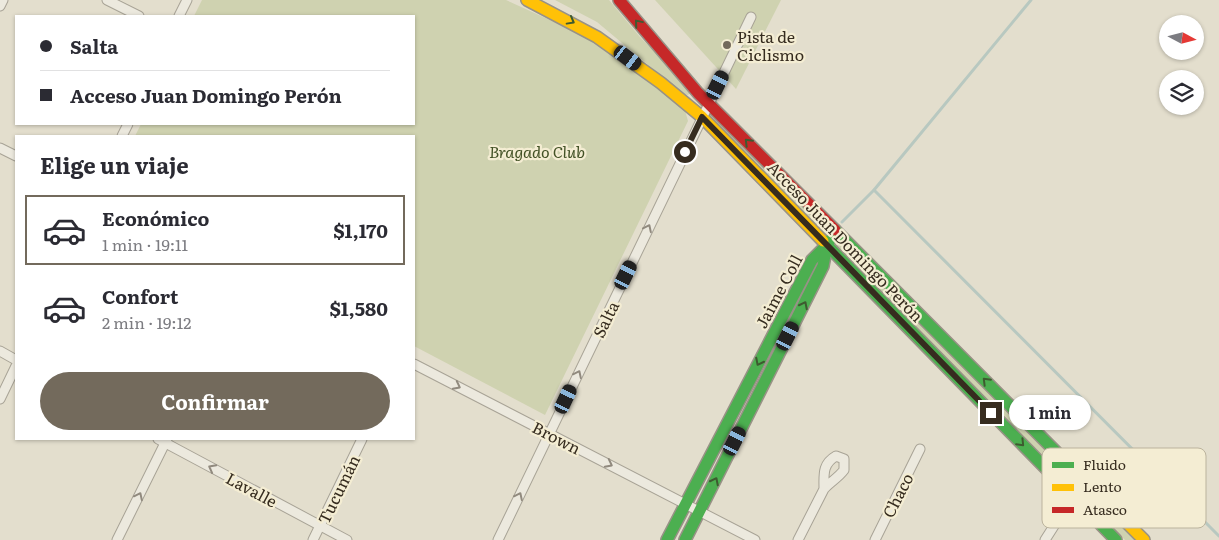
<!DOCTYPE html>
<html lang="es">
<meta charset="utf-8">
<style>
:root{--surface:#fff;--page:#f7f7f7;--text:#2b2b33;--muted:#7c7c81;--line:#e1e1e2;--accent:#736a5c}
body{margin:0;font-family:Literata,serif;background:var(--page);color:var(--text);height:100vh;display:flex;flex-direction:column;font-size:19px;white-space:nowrap}
*{box-sizing:border-box;margin:0}
p{font-size:16px;color:var(--muted)}
.icon{flex:none;width:28px;height:28px;fill:none;stroke:currentColor;stroke-width:2;stroke-linecap:round;stroke-linejoin:round}
.map{position:relative;flex:1;overflow:hidden}
.sheet{position:absolute;left:15px;top:135px;width:400px;height:305px;display:flex;flex-direction:column;background:var(--surface);border-radius:0px;box-shadow:0 1px 4px #0004}
.sheet>*{flex:none}
.hud{position:absolute;left:15px;top:15px;width:400px;height:110px;border-radius:0px;box-shadow:0 1px 4px #0004;display:grid;align-content:center;height:110px;padding:0 25px;background:var(--surface)}
.needle{width:32px;rotate:97deg}
.controls{position:absolute;left:1159px;top:15px;display:grid;gap:10px}
.controls a{display:grid;place-items:center;width:45px;height:45px;border-radius:50%;background:var(--surface);box-shadow:0 1px 4px #0004;font-size:25px}
.end{position:absolute;width:22px;height:22px;margin:-11px;border:6px solid #362c1f;background:#fff;box-shadow:0 0 0 2px #fff}
.from{border-radius:50%}
.bubble{position:absolute;height:35px;border-radius:18px;background:var(--surface);box-shadow:0 1px 4px #0004;font-size:16px;font-weight:700;line-height:35px;text-align:center}
.car{position:absolute;width:15px;height:30px;margin:-15px -8px;border-radius:6px;box-shadow:0 0 4px 1px #0007;background:linear-gradient(#222 24%,#8ab4d8 0 40%,#222 0 76%,#8ab4d8 0 86%,#222 0)}
.hud b{display:flex;align-items:center;gap:18px;height:48px;font-size:19px}
.hud b+b{border-top:1px solid var(--line)}
.hud i{width:12px;height:12px;background:var(--text)}
ul{padding:0;list-style:none}
li{display:flex;align-items:center;gap:15px;height:70px;margin:0 10px 8px;padding:0 15px;border:2px solid transparent;border-radius:0px}
li div{flex:1}
li b{display:block;font-size:19px}
li em{font-style:normal;font-weight:700}
li.current{border-color:var(--accent)}
li>.icon{width:45px;height:45px;stroke-width:1.5}
h2{padding:0 25px;font-size:22px;line-height:60px}
.action{display:flex;gap:10px;margin-top:auto;padding:10px 25px}
.action a{flex:1;height:58px;border-radius:30px;background:var(--accent);color:#fff;font-size:20px;font-weight:700;line-height:58px;text-align:center}
.map>svg:first-child{display:block}
.green{fill:#cfd2b0}
.lines{fill:none;stroke-linecap:round;stroke-linejoin:round}
.stream{stroke:#b8c8c0;stroke-width:3}
.street-casing{stroke:#a8a396;stroke-width:11}
.fast-casing{stroke:#989286;stroke-width:14}
.slow-casing{stroke:#989286;stroke-width:14}
.jam-casing{stroke:#989286;stroke-width:14}
.street{stroke:#ece9de;stroke-width:9}
.fast{stroke:#4caf50;stroke-width:11}
.slow{stroke:#ffc107;stroke-width:11}
.jam{stroke:#c62828;stroke-width:11}
.oneway{stroke:#3e5a30}
.oneway2{stroke:#918a7e}
.route{stroke:#362c1f;stroke-width:6}
.poi-dot{fill:#736a5c;stroke:#f4edd3;stroke-width:2}
.labels{text-anchor:middle;dominant-baseline:central;stroke-width:4.5;stroke-linejoin:round;paint-order:stroke}
.poi-label{font-size:16px;fill:#362c1f;stroke:#f4edd3;text-anchor:start}
.park-label{font-size:16px;font-style:italic;fill:#435226;stroke:#f4edd3}
.street-label{font-size:16px;fill:#362c1f;stroke:#f4edd3}
.key{fill:#f4edd3;stroke:#bbb39d;stroke-width:1}
.key-label{font-size:14px;fill:#362c1f}
</style>
<div class="map">
<svg width="1219" height="540" viewBox="0 0 1219 540">
<rect width="100%" height="100%" fill="#e3decd"/>
<g class="green">
<path d="M202,0H506L594,40L684,107L688,121L545,415L414,346V136H135L141,124H414V16H194Z"/>
<path d="M555,0H609L640,37L690,88V93L688,95L683,94L597,22Z"/>
<path d="M655,0H781L736,89Z"/>
<path d="M716,116L1135,540H1125L712,121Z"/>
</g>
<g class="lines">
<g class="stream">
<path d="M874,190L1219,536"/>
<path d="M842,222L874,190L1031,0"/>
</g>
<defs>
<g id="street">
<path d="M107,0L139,16"/>
<path d="M0,6L3,0"/>
<path d="M179,16L187,0"/>
<path d="M122,136L128,124"/>
<path d="M0,148L16,156"/>
<path d="M0,351L16,360"/>
<path d="M414,364L755,540"/>
<path d="M0,399L16,366"/>
<path d="M158,439L347,540"/>
<path d="M117,540L167,439"/>
<path d="M313,540L362,439"/>
<path d="M498,540L751,17"/>
<path d="M798,540L824,489C830,482 838,478 844,470V459L836,456C822,464 824,475 824,489"/>
<path d="M875,540L920,449"/>
<path d="M1045,540L1073,496L1087,482"/>
</g>
<g id="fast">
<path d="M835,230L1095,491"/>
<path d="M823,241L1116,540"/>
<path d="M667,540L812,260L827,245"/>
<path d="M685,540L823,266L827,245L830,240"/>
</g>
<g id="slow">
<path d="M527,0L597,37L661,83L702,117L823,241"/>
<path d="M1095,491L1144,540"/>
</g>
<path id="jam" d="M619,0L698,93L835,230"/>
</defs>
<use href="#street" class="street-casing"/>
<use href="#fast" class="fast-casing"/>
<use href="#slow" class="slow-casing"/>
<use href="#jam" class="jam-casing"/>
<use href="#street" class="street"/>
<use href="#fast" class="fast"/>
<use href="#slow" class="slow"/>
<use href="#jam" class="jam"/>
</g>
<defs><path id="oneway-chevron" d="M-2-3.5L2.5 0L-2 3.5" fill="none" stroke-width="1.6" stroke-linecap="round" stroke-linejoin="round" transform="scale(1.25)"/></defs>
<g class="oneway">
<use href="#oneway-chevron" transform="translate(571 21) rotate(29)"/>
<use href="#oneway-chevron" transform="translate(638 23) rotate(-130)"/>
<use href="#oneway-chevron" transform="translate(748 142) rotate(-135)"/>
<use href="#oneway-chevron" transform="translate(804 305) rotate(-63)"/>
<use href="#oneway-chevron" transform="translate(759 362) rotate(117)"/>
<use href="#oneway-chevron" transform="translate(986 381) rotate(-135)"/>
<use href="#oneway-chevron" transform="translate(1021 443) rotate(46)"/>
<use href="#oneway-chevron" transform="translate(715 481) rotate(-63)"/>
</g>
<g class="oneway2">
<use href="#oneway-chevron" transform="translate(648 228) rotate(-64)"/>
<use href="#oneway-chevron" transform="translate(578 374) rotate(-64)"/>
<use href="#oneway-chevron" transform="translate(457 386) rotate(27)"/>
<use href="#oneway-chevron" transform="translate(609 464) rotate(27)"/>
<use href="#oneway-chevron" transform="translate(212 468) rotate(-152)"/>
<use href="#oneway-chevron" transform="translate(139 496) rotate(-64)"/>
<use href="#oneway-chevron" transform="translate(519 496) rotate(-64)"/>
</g>
<g class="lines">
<path class="route" d="M685,152L702,117L991,413"/>
</g>
<circle class="poi-dot" cx="727" cy="45" r="5"/>
<g class="labels">
<g class="poi-label">
<text x="737" y="36">Pista de<tspan x="737" dy="18">Ciclismo</tspan></text>
</g>
<g class="park-label">
<text x="537" y="151">Bragado Club</text>
</g>
<g class="street-label">
<text transform="translate(846 241) rotate(46)">Acceso Juan Domingo Perón</text>
<text transform="translate(778 291) rotate(-62)">Jaime Coll</text>
<text transform="translate(605 319) rotate(-64)">Salta</text>
<text transform="translate(557 437) rotate(27)">Brown</text>
<text transform="translate(252 489) rotate(28)">Lavalle</text>
<text transform="translate(338 489) rotate(-64)">Tucumán</text>
<text transform="translate(897 495) rotate(-63)">Chaco</text>
</g>
</g>
<rect x="1042" y="448" width="164" height="80" rx="8" class="key"/>
<rect x="1052" y="462" width="22" height="6" fill="#4caf50"/>
<rect x="1052" y="484" width="22" height="7" fill="#ffc107"/>
<rect x="1052" y="507" width="22" height="6" fill="#c62828"/>
<g class="key-label">
<text x="1083" y="470">Fluido</text>
<text x="1083" y="492">Lento</text>
<text x="1083" y="515">Atasco</text>
</g>
</svg>
<div class="controls">
<a><svg class="needle" viewBox="-14 -14 28 28"><path d="M0-13l5 13h-10z" fill="#e53935"/><path d="M0 13l5-13h-10z" fill="#7c7c81"/></svg></a>
<a><svg class="icon" aria-label="layers" viewBox="0 0 24 24"><path d="M12 4l9 5-9 5-9-5zM3 14l9 5 9-5"/></svg></a>
</div>
<i class="end from" style="left:685px;top:152px"></i>
<i class="end" style="left:991px;top:413px"></i>
<div class="bubble" style="left:1009px;top:395px;width:82px">1 min</div>
<i class="car" style="left:628px;top:58px;rotate:127deg"></i>
<i class="car" style="left:718px;top:85px;rotate:26deg"></i>
<i class="car" style="left:626px;top:275px;rotate:26deg"></i>
<i class="car" style="left:788px;top:336px;rotate:27deg"></i>
<i class="car" style="left:566px;top:399px;rotate:25deg"></i>
<i class="car" style="left:735px;top:441px;rotate:27deg"></i>
<div class="hud">
<b><i class="from"></i>Salta</b>
<b><i></i>Acceso Juan Domingo Perón</b>
</div>
<section class="sheet">
<h2>Elige un viaje</h2>
<ul>
<li class="current"><svg class="icon" aria-label="car" viewBox="0 0 24 24"><path d="M5 17H2v-5l4-1 3-4h7l3 4 3 1v5h-3M9 17h6M6 11h13"/><circle cx="7" cy="17" r="2"/><circle cx="17" cy="17" r="2"/></svg><div><b>Económico</b><p>1 min · 19:11</p></div><em>$1,170</em></li>
<li><svg class="icon" aria-label="car" viewBox="0 0 24 24"><path d="M5 17H2v-5l4-1 3-4h7l3 4 3 1v5h-3M9 17h6M6 11h13"/><circle cx="7" cy="17" r="2"/><circle cx="17" cy="17" r="2"/></svg><div><b>Confort</b><p>2 min · 19:12</p></div><em>$1,580</em></li>
</ul>
<div class="action"><a>Confirmar</a></div>
</section>
</div>
